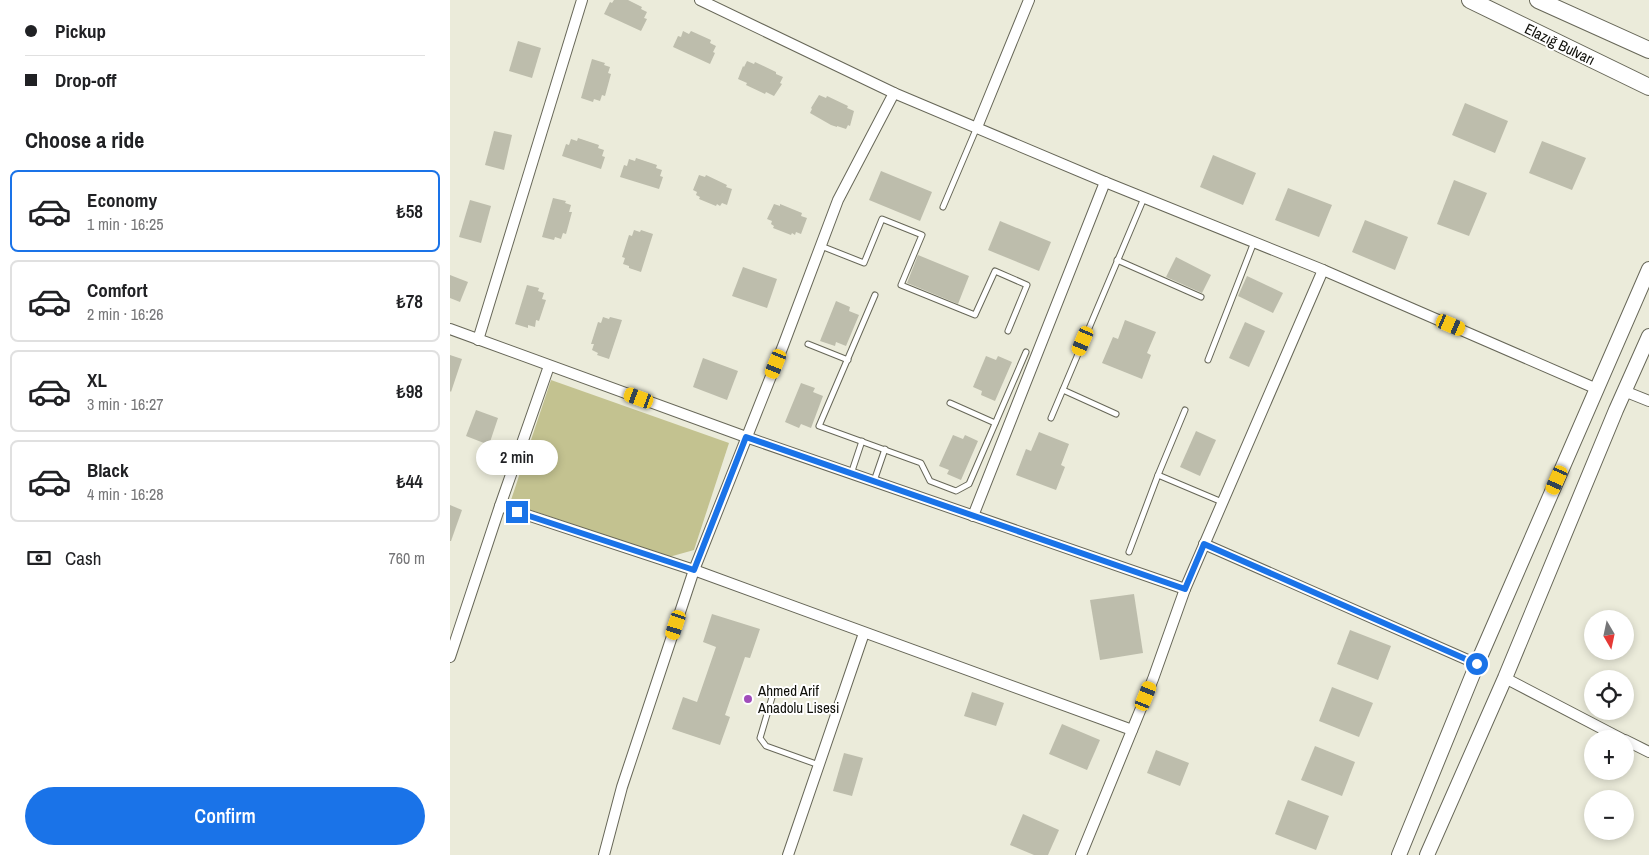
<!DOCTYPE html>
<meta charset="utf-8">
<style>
:root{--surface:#fff;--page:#f6f6f6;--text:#202124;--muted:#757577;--line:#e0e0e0;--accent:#1a73e8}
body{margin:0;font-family:"Archivo Narrow",sans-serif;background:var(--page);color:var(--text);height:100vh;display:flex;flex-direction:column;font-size:19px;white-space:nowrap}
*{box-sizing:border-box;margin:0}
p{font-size:16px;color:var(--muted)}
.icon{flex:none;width:28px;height:28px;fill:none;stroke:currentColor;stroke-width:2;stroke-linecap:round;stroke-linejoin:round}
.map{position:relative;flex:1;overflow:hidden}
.details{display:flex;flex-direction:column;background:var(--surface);width:450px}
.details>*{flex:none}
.guide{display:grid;align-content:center;height:110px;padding:0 25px;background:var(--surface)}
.needle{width:32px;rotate:171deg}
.tools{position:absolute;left:1134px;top:610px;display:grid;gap:10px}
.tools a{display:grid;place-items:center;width:50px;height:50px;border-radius:50%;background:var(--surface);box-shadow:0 2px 8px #0003;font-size:25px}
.end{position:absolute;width:22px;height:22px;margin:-11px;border:6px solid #1a73e8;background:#fff;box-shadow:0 0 0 2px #fff}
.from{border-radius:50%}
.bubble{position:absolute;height:35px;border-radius:18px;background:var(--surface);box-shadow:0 2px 8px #0003;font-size:16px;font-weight:600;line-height:35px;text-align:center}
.car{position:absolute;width:15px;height:30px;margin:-15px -8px;border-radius:6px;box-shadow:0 0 4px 1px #0007;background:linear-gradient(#f5c518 24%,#345 0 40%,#f5c518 0 76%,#345 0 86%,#f5c518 0)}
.guide b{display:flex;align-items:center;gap:18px;height:48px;font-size:19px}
.guide b+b{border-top:1px solid var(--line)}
.guide i{width:12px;height:12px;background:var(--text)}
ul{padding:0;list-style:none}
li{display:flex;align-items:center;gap:15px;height:82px;margin:0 10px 8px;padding:0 15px;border:2px solid var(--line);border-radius:8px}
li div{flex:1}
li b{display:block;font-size:19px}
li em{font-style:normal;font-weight:600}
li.on{border-color:var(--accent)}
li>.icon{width:45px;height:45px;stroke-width:1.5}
h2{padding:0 25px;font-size:22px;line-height:60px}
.pay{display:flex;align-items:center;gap:12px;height:55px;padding:0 25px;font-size:19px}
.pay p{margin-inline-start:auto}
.action{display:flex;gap:10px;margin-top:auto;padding:10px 25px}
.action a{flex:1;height:58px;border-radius:30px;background:var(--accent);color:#fff;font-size:20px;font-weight:600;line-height:58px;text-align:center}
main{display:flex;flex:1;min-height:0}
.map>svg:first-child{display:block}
.green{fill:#c3c290}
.building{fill:#bdbdac}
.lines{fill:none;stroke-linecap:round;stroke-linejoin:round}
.service-casing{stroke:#676758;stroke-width:7}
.minor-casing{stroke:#676758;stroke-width:12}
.secondary-casing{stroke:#676758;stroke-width:16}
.trunk-casing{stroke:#676758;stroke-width:18}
.service{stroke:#fff;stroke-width:5}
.minor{stroke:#fff;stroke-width:10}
.secondary{stroke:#fff;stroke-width:14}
.trunk{stroke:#fff;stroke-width:16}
.route{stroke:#1a73e8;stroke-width:6}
.poi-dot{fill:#a14dbb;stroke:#fff;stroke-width:2}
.labels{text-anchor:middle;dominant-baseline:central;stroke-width:4;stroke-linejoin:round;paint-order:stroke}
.street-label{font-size:15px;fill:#0f0f09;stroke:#fff}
.poi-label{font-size:15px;fill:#0f0f09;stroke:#fff;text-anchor:start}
</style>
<main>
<section class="details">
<div class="guide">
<b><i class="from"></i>Pickup</b>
<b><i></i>Drop-off</b>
</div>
<h2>Choose a ride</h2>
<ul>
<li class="on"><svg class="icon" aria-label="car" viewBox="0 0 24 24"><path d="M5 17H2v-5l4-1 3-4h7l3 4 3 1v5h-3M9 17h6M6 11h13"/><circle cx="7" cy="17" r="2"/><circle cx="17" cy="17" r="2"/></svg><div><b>Economy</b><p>1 min · 16:25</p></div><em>₺58</em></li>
<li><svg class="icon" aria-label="car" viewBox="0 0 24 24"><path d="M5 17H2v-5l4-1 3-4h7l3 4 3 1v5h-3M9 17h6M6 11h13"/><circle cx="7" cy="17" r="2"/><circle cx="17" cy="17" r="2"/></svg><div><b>Comfort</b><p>2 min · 16:26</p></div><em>₺78</em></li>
<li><svg class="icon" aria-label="car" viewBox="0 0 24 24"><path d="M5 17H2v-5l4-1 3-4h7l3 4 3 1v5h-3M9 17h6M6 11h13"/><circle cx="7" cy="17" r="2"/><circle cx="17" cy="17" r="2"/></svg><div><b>XL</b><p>3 min · 16:27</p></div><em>₺98</em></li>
<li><svg class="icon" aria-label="car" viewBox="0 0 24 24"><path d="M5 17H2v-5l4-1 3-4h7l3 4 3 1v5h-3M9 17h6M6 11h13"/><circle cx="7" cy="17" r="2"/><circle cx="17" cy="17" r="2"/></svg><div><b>Black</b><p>4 min · 16:28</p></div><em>₺44</em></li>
</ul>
<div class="pay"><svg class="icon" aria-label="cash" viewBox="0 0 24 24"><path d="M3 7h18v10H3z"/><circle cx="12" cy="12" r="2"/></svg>Cash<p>760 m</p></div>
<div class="action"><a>Confirm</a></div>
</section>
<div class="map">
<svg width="1199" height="855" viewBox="0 0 1199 855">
<rect width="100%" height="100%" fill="#ebebda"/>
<path class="green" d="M101,380L279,443L244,550L219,557L60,503Z"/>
<g class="building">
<path d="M164,0H178L192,7L191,9L197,12L194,18L197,19L191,31L154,14L160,2L162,3Z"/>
<path d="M233,31L239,34L241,31L261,40L260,43L266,46L263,52L265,53L260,64L223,47L228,36L231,37Z"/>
<path d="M68,41L91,48L82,78L59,71Z"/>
<path d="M142,59L155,63L154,65L160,67L158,73L161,74L155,96L152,95L150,101L144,99L143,102L131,98Z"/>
<path d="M297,61L304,64L305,62L326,72V74L333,77L330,83L332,84L324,96L316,92L315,94L296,85L297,83L288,79L293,66L294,67Z"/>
<path d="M369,95L376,98L377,96L398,106L397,108L404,111L400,126L398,125L396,129L387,126V127L381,125L360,113L362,109L361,108Z"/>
<path d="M1015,103L1058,121L1045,153L1002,135Z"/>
<path d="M44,131L62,135L54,170L35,165Z"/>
<path d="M128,138L149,145L148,148L154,150L152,156L155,157L151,169L112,156L116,144L119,145L121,139L127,141Z"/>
<path d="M1092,141L1136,158L1122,190L1079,173Z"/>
<path d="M763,155L806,173L793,205L750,187Z"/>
<path d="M186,158L207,165L206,168L212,170L210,176L213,177L209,189L170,177L174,165L177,166L179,159L185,161Z"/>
<path d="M431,171L482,192L470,221L419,200Z"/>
<path d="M249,175L255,177L256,175L277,185L276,187L282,189L277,205L272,203L270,206L267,204L266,206L249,199L250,197L246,195L247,192L243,190Z"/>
<path d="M1004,180L1037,193L1019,236L987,224Z"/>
<path d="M838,188L882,205L869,237L825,220Z"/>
<path d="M103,198L116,201L115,203L121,205L119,212H122L116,234L113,233L111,239L105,237L104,240L92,237Z"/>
<path d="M20,200L41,206L31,243L9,237Z"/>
<path d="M324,204L330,206V204L352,213L351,216L357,218L351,234L346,232L345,235L342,233L341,235L323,228L324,226L321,224L322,221L317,219Z"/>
<path d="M915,220L958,237L945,270L902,252Z"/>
<path d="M550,221L601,242L589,271L538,250Z"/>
<path d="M184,230L190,232L191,230L203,234L191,272L179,268V266L173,264L175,258L172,257L179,235L182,236Z"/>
<path d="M468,255L519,276L508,304L457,283Z"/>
<path d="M726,257L761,275L752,293L716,277Z"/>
<path d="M293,267L327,279L317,308L282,296Z"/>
<path d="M0,275L18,282L10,302L0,298Z"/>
<path d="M797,276L833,293L823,313L788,296Z"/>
<path d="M77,285L89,288L88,291L94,293L92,299L96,300L89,321L86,320L85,327L78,325V328L65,324Z"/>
<path d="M386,301L400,307L399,311L409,315L396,346L386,342L385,346L370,341Z"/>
<path d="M153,317L159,319L160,317L172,320L159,359L147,355L148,353L142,350L144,344H141L148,322L151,323Z"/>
<path d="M675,320L706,332L697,353L701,355L692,379L652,363L663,337L668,339Z"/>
<path d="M795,322L815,331L799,367L779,358Z"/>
<path d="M0,355L12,359L1,392L0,391Z"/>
<path d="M536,356L546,360L548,356L562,362L545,401L531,395L532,391L523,387Z"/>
<path d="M253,358L288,371L277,400L243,387Z"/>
<path d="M351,383L365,388L363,392L373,396L361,428L351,424L349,428L335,422Z"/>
<path d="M26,410L48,418L39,445L16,436Z"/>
<path d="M746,431L766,440L750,476L730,467Z"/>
<path d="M589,432L619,444L611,465L615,467L606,490L566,475L576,449L581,451Z"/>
<path d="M503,435L513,439L515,435L528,441L511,480L497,474L499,470L489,466Z"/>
<path d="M0,505L12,510L1,541H0Z"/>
<path d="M684,594L693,653L650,660L640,600Z"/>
<path d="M262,614L310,629L300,658L295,657L275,715L280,717L270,745L222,729L233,697L247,702L266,647L253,642Z"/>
<path d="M900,630L941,646L928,680L887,664Z"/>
<path d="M882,687L923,703L909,737L869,721Z"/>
<path d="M522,692L554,703L546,726L514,716Z"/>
<path d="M612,724L650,740L637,770L599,754Z"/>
<path d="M865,746L905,762L892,796L851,780Z"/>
<path d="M706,750L739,763L730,786L697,773Z"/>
<path d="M394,753L413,758L402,796L383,791Z"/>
<path d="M838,800L879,816L866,850L825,834Z"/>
<path d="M573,814L609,830L598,855H584L560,845Z"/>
</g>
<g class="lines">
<defs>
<g id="service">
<path d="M493,207L527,127"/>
<path d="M371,246L414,263L432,219L472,235L451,285L525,315L545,271L577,285L558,331"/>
<path d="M667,260L751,297"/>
<path d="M425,295L369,426L471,463L480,481L506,491L519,484L576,352"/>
<path d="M358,344L398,360"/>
<path d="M758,360L804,242"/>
<path d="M613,390L666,414"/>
<path d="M500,403L545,423"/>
<path d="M601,418L694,198"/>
<path d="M401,474L412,441"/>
<path d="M708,475L772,502"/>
<path d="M424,481L435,449"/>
<path d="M679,552L708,475L735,410"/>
<path d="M323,694L310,738L316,746L369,765"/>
</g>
<g id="minor">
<path d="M250,0L444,93L655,182L873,270L1147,389"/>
<path d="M527,127L579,0"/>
<path d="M0,329L296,437L735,589"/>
<path d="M28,340L132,0"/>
<path d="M1174,391L1199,401"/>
<path d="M50,506L244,570L682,730"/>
<path d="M523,516L655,182"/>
<path d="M754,544L1027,664"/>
<path d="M0,657L50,506L99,366"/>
<path d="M1055,678L1172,739"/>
<path d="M1175,740L1199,752"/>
<path d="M154,855L172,787L244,570L333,346L388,200L444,93"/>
<path d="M338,855L414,633"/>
<path d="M631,855L703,679L735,589L873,270"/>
</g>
<g id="secondary">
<path d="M949,855L1027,664L1199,269"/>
<path d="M977,855L1055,678L1166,410L1199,336"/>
</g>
<g id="trunk">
<path d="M1020,0L1199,87"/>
<path d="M1088,0L1199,50"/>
</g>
</defs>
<use href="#service" class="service-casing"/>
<use href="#minor" class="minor-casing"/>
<use href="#secondary" class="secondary-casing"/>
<use href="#trunk" class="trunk-casing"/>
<use href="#service" class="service"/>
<use href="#minor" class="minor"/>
<use href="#secondary" class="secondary"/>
<use href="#trunk" class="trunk"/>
</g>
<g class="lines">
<path class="route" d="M67,512L244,570L296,437L735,589L754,544L1027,664"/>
</g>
<circle class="poi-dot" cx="298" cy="699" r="5"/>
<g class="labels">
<g class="street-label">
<text transform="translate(1110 44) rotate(26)">Elazığ Bulvarı</text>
</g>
<g class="poi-label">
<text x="308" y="690">Ahmed Arif<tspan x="308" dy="17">Anadolu Lisesi</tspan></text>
</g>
</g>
</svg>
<div class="tools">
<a><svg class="needle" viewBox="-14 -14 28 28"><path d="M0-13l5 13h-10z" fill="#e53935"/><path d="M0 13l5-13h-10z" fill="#757577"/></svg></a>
<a><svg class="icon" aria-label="locate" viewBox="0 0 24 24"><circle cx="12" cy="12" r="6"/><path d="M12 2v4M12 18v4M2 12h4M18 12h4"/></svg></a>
<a>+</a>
<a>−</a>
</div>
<i class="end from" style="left:1027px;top:664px"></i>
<i class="end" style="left:67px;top:512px"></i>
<div class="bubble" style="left:26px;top:440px;width:82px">2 min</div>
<i class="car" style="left:1001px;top:325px;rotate:113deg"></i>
<i class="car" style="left:633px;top:341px;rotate:203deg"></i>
<i class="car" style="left:326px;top:364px;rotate:202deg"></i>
<i class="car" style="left:189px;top:398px;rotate:290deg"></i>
<i class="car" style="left:1107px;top:480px;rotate:204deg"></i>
<i class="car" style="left:226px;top:625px;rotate:198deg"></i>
<i class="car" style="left:696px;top:696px;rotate:22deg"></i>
</div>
</main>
